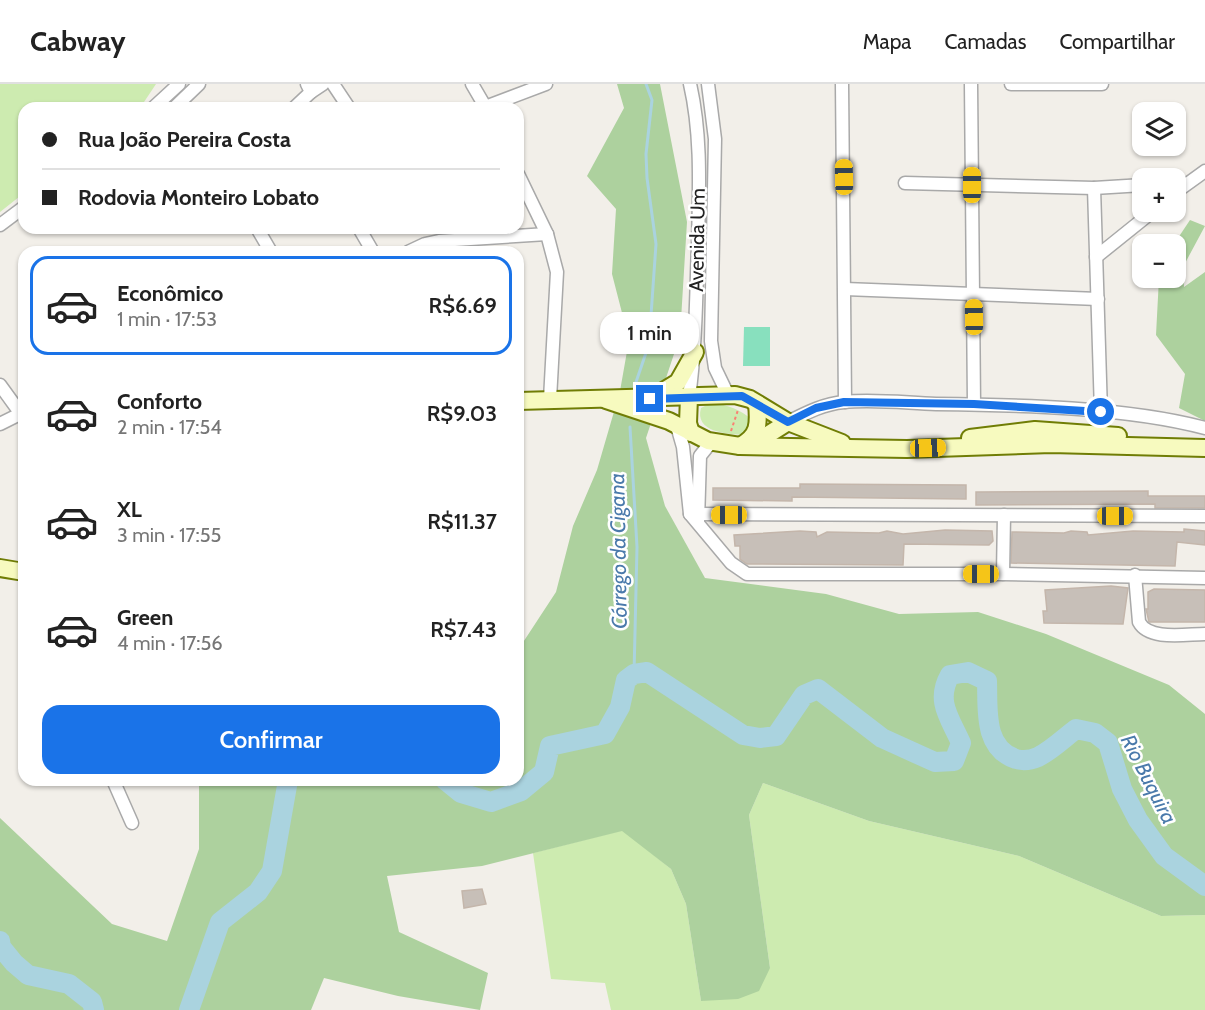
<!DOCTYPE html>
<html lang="pt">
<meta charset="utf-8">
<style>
:root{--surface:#fff;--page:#f2f2f2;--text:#222;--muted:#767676;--line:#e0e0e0;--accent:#1a73e8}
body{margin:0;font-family:Cabin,sans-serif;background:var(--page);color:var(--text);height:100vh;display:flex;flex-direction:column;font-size:22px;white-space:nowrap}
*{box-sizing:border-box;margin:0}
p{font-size:20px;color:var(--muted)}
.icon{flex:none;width:33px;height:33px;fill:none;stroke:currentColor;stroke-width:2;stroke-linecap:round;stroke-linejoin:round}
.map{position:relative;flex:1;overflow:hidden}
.details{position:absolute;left:18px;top:162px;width:506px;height:540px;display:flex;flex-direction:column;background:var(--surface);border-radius:18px;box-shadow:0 2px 4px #0004}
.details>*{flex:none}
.banner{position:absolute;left:18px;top:18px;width:506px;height:132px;border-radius:18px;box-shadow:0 2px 4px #0004;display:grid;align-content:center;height:132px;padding:0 24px;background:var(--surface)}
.tools{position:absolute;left:1132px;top:18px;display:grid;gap:12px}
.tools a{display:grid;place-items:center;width:54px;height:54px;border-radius:12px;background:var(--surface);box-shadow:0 2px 4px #0004;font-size:30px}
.end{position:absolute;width:27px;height:27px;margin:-14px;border:8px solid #1a73e8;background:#fff;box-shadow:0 0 0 3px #fff}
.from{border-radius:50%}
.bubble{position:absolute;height:42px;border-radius:18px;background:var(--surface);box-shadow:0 2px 4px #0004;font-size:20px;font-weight:600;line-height:42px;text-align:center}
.car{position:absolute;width:18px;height:36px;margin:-18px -9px;border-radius:8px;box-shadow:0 0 4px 2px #0007;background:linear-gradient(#f5c518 24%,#345 0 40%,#f5c518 0 76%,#345 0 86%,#f5c518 0)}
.banner b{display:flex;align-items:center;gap:21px;height:57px;font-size:22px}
.banner b+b{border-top:2px solid var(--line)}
.banner i{width:15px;height:15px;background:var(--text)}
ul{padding:10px 0 0;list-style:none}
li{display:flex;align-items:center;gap:18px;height:99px;margin:0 12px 9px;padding:0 12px;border:3px solid transparent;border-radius:18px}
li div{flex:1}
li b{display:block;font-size:22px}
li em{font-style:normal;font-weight:600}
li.active{border-color:var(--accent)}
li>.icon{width:54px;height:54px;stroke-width:1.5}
.primary-button{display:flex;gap:12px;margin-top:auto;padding:12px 24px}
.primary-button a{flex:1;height:69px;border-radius:18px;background:var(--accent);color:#fff;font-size:24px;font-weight:600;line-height:69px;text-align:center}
header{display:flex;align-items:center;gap:36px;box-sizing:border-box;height:84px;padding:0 30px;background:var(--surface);border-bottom:2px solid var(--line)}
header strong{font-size:28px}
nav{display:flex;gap:33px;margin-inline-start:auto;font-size:21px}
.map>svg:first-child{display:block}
.grass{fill:#cdebb0}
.forest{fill:#add19e}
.pitch{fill:#88e0be}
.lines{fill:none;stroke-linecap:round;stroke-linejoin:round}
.stream{stroke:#aad3df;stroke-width:3}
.river{stroke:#aad3df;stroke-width:20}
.building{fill:#c7bfb8;stroke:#c4b6ab;stroke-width:1.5}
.street-casing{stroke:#a9a9a9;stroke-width:15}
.secondary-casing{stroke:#707d05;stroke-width:20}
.path{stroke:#fa8072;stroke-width:2;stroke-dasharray:3 3;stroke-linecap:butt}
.street{stroke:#fff;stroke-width:12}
.secondary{stroke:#f7fabf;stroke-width:16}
.route{stroke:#1a73e8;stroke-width:8}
.labels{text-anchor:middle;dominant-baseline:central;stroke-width:5;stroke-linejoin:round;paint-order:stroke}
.street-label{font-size:20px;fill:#222;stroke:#fff}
.water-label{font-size:21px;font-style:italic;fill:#4a7aab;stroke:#fff}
</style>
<header>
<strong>Cabway</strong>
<nav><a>Mapa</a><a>Camadas</a><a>Compartilhar</a></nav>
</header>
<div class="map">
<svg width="1205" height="926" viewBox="0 0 1205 926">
<rect width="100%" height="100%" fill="#f2efe9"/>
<g class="grass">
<path d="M0,0H156L140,24H24V109L0,128Z"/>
<path d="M709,320C726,319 739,325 753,336L754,342L743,351C727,350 694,348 701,324Z"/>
<path d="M763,699L869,737L1019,772L1161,832L1205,831V926H611L605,899L551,895L533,769L623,746L671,785L686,820L701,917L770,884L749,731Z"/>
</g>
<g class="forest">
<path d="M617,0H660L687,138L680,252L646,354L665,422L705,494L826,510L899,530L978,528L1046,550L1169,601L1205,630V831L1161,832L1019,772L869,737L763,699L749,731L770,884L759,907L738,915L701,917L686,820L671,785L622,747L482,782L387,792L399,848L488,889L480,926L398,912L324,894L311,926H0V734L112,840L167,857L199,765V696H518V566L556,508L573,442L597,386L620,307L629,256L612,190L616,125L587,92L624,24Z"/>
<path d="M1190,136L1205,142L1183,183L1184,203L1205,188V337L1179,324L1185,290L1156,251L1159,194H1176V160H1174Z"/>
</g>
<path class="pitch" d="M744,243H770V282H743Z"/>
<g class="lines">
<g class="stream">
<path d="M635,301L649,260L656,160L647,94L646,70L652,16L646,0"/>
<path d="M630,343L637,463L634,590"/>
</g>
<g class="river">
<path d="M445,696L461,709L491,718L521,707L544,688L550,662L605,650L620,623L626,596L634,590L647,588L743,651L760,654L776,652L804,611L818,605L882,654L935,678L954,677L961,659C950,634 935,617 950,591L968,588L987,597C988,625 983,664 1016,675C1023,677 1031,676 1038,673C1052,666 1064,654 1076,645L1095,649L1108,659L1122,705L1138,736L1164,772L1205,802"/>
<path d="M0,857L1,863L14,879L28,891L69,900L92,918L94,926"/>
<path d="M189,926L220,838L258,808L272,787L288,696"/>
</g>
</g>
<g class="building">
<path d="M800,400L966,401V415L792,413V417L713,416V404H800Z"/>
<path d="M1148,407V412H1205V424H1155V420L976,421V408Z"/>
<path d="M1184,445L1205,447V461L1177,458L1175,482L1011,479L1012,448L1064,449L1071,447L1087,448L1088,451L1133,447L1184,448Z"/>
<path d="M945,446L992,447L993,457L989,461L904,460L903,481L747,480L740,475V462H735L734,451L800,447L816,448L817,453L827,448L879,449L887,447L903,450Z"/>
<path d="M1111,502L1128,504L1123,540L1044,539L1043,527H1047L1045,506Z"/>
<path d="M1154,505L1205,506V538H1149L1146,525H1148V508Z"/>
<path d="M482,805L486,820L464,824L462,807Z"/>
</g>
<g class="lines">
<defs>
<g id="street">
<path d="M333,0L349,24"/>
<path d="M472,0L486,24"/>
<path d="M708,0L715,55L711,257L715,284L728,311"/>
<path d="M842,0L845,318"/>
<path d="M971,0L974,320"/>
<path d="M1011,0H1102"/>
<path d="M311,8L323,0"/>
<path d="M485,23L546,0"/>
<path d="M153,24L179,0"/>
<path d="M174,24L199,0"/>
<path d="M294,24L311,8L307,0"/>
<path d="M518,90L547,150L557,188L550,315"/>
<path d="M905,99L1094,104L1143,101"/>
<path d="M1094,104L1101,328"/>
<path d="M1176,108L1205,87"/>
<path d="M0,141L24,123"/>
<path d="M257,144L271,168"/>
<path d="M359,144L373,168"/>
<path d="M408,168L425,160L439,157L547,150"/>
<path d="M1096,173L1152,128"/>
<path d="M845,205L1098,215"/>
<path d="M0,301L21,330"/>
<path d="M689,313C696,262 696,212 698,161C699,107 702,52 690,0"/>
<path d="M788,338C806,329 823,320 844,318C874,315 906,319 936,320C1018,321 1126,323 1205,344"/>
<path d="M0,340L24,328"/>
<path d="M677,342L683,363L690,430L731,479L747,490H1003L1205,494"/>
<path d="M690,430L1205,432"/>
<path d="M698,437L700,372L712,357"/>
<path d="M1003,490L1004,431"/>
<path d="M1135,491L1139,538C1149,557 1186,550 1205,550"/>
<path d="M113,696L132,739"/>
</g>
<g id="secondary">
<path d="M655,312L678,298L695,268"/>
<path d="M689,313L688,339L691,349"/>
<path d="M606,316L669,337L708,357L740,362L907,365L1051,360L1205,364"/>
<path d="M518,317L735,311L750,315L788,338L842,359"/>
<path d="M970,354L1035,346L1118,352"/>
<path d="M740,362C759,352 759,340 757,320"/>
<path d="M750,362L788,338"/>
<path d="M0,484L24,488"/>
</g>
</defs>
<use href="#street" class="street-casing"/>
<use href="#secondary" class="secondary-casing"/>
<path class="path" d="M731,347L738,326"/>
<use href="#street" class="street"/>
<use href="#secondary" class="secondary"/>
</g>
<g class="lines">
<path class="route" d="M650,315L742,312L788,338L816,324L844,318L974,320L1101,328"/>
</g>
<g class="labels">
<g class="street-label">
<text transform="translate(697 156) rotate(-89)">Avenida Um</text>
</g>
<g class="water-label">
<text transform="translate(618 467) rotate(-91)">Córrego da Cigana</text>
<text transform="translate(1149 695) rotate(63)">Rio Buquira</text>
</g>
</g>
</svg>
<div class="tools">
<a><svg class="icon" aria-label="layers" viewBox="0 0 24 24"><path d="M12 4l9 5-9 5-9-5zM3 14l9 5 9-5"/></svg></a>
<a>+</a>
<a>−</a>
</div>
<i class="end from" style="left:1101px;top:328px"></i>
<i class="end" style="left:650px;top:315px"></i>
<div class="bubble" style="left:600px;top:228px;width:99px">1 min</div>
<i class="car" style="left:844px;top:93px;rotate:359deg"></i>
<i class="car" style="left:972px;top:101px;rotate:0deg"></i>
<i class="car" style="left:974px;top:233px;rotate:359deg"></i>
<i class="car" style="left:928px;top:364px;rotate:88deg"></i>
<i class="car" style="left:729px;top:431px;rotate:270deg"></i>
<i class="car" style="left:1115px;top:432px;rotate:90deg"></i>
<i class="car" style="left:981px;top:490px;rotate:270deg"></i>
<div class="banner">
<b><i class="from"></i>Rua João Pereira Costa</b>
<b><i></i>Rodovia Monteiro Lobato</b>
</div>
<section class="details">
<ul>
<li class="active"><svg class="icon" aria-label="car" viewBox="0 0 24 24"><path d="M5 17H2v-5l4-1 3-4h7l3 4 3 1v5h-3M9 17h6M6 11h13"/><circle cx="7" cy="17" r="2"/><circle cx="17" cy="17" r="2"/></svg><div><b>Econômico</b><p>1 min · 17:53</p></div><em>R$6.69</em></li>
<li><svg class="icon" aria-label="car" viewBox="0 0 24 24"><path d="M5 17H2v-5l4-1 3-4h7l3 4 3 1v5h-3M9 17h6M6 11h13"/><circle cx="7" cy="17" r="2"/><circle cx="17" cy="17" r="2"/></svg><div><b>Conforto</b><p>2 min · 17:54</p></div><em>R$9.03</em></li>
<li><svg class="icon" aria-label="car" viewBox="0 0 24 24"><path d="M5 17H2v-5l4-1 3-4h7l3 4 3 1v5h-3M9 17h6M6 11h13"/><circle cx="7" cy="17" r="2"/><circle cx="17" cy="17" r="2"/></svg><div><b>XL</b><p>3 min · 17:55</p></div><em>R$11.37</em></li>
<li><svg class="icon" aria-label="car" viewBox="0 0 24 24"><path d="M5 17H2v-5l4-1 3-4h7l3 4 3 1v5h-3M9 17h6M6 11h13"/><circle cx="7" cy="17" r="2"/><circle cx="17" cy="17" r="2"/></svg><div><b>Green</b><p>4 min · 17:56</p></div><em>R$7.43</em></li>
</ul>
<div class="primary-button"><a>Confirmar</a></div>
</section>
</div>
